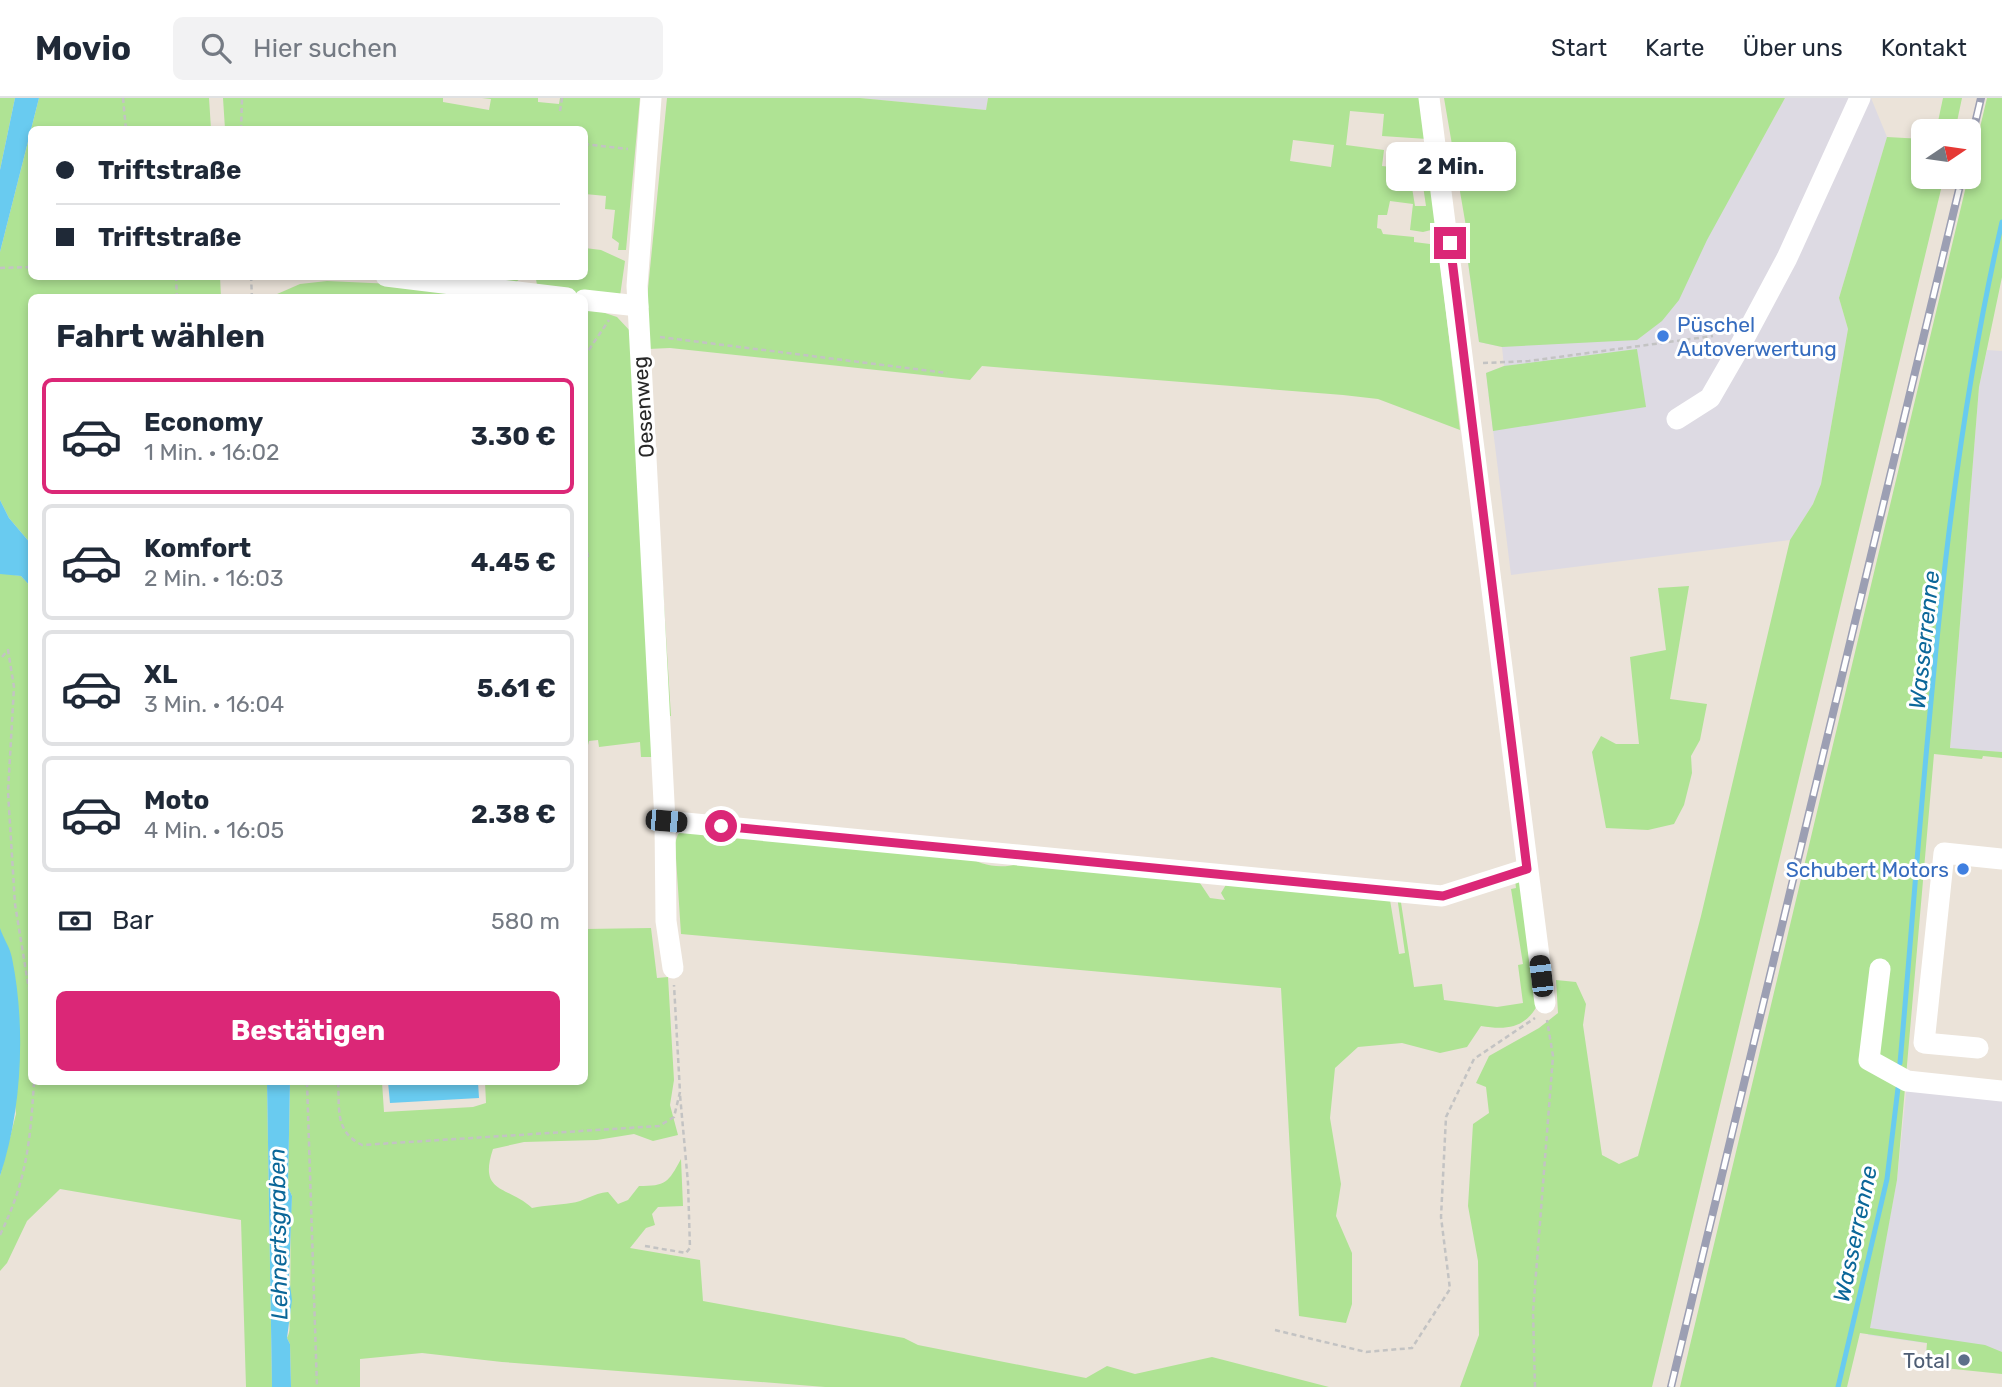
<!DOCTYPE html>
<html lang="de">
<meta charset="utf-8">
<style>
:root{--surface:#fff;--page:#f2f2f3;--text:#1f2937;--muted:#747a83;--line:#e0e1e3;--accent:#db2777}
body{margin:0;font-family:Rubik,sans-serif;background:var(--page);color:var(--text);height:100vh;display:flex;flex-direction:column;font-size:26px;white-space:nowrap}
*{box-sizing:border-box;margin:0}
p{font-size:23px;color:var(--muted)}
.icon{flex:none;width:38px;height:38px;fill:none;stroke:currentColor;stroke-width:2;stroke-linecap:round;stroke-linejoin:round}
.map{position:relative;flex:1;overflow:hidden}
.panel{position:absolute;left:28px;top:196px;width:560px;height:791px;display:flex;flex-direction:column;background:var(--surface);border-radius:10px;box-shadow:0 4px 10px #0003}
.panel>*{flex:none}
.banner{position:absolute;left:28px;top:28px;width:560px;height:154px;border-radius:10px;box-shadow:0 4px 10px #0003;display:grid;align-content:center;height:154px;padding:0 28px;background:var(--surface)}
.needle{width:46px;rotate:77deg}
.tools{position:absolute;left:1911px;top:21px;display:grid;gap:14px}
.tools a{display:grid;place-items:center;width:70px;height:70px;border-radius:10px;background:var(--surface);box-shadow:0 4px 10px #0003;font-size:35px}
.end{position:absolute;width:32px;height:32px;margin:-16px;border:9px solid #db2777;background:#fff;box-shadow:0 0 0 4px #fff}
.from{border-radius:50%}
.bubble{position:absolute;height:49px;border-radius:10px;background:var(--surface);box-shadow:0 4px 10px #0003;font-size:23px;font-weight:700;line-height:49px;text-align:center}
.car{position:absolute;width:21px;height:42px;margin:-21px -10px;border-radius:9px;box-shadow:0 0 5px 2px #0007;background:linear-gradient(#222 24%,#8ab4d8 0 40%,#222 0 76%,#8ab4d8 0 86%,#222 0)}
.banner b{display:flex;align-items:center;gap:24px;height:66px;font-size:26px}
.banner b+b{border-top:2px solid var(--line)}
.banner i{width:18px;height:18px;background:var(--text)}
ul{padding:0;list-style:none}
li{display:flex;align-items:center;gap:21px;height:116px;margin:0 14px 10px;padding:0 14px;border:4px solid var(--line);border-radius:10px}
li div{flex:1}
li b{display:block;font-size:26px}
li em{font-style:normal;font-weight:700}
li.active{border-color:var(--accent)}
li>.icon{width:63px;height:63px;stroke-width:1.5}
h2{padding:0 28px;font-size:32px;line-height:84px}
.pay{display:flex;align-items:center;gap:18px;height:77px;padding:0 28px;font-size:26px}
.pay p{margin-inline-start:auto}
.action{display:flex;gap:14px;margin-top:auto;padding:14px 28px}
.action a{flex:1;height:80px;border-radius:10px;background:var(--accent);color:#fff;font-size:28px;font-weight:700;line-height:80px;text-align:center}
header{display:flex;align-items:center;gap:42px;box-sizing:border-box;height:98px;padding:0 35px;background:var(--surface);border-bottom:2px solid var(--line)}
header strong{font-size:33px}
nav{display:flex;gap:38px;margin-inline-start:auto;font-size:24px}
.search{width:490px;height:63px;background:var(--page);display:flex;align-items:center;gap:18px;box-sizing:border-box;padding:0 24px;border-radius:10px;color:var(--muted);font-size:26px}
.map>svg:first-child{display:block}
.industrial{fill:#dddae3}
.green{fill:#afe394;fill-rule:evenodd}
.water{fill:#69cbf0}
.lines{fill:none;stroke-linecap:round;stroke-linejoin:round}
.stream{stroke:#69cbf0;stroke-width:5}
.path{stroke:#c3c3c3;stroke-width:2.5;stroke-dasharray:5 3.5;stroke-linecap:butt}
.minor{stroke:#fff;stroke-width:21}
.rail-casing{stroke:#9c9fb3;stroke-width:8}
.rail{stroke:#fff;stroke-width:5;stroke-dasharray:16;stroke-linecap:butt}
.route{stroke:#db2777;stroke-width:9}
.shop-dot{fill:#3f7fe0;stroke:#fff;stroke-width:2.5}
.service-dot{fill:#5c6f8a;stroke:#fff;stroke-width:2.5}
.labels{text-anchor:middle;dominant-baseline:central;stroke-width:6;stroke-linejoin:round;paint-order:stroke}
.shop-label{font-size:21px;fill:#366cbe;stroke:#fff;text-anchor:start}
.street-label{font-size:21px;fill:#282828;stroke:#fff}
.service-label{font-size:21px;fill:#4e5e75;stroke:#fff;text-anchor:end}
.water-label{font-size:23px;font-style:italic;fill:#0b6799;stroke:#fff}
</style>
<header>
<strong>Movio</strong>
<div class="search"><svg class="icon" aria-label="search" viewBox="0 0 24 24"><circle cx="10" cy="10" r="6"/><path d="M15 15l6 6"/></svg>Hier suchen</div>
<nav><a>Start</a><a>Karte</a><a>Über uns</a><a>Kontakt</a></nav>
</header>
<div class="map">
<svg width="2002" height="1289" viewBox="0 0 2002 1289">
<rect width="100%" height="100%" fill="#ebe3d9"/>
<g class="industrial">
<path d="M860,0H988L986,12Z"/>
<path d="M1785,0H1871L1887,39L1839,200L1848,231L1821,386L1813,406L1790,442L1511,477L1486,275L1504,268L1502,249L1479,244L1467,157L1707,141Z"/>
<path d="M1987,252L2002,253V654L1950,651L1979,289Z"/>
<path d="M1908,976L2002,985V1256L1868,1237L1897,1082Z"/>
</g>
<g class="green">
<path d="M0,0H15L0,72Z"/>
<path d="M39,0H209L211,31L32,32V178L220,179L221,199L32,200L31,446L9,420L0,402V154Z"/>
<path d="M223,0H443V4L489,12L491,1L482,0H538V4L559,6L560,0H640L626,152H618L619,145L612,140L615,112L605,111L606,98L585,96L584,32L225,31Z"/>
<path d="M667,0H860L986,12L988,0H1420L1427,41L1382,38L1384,16L1350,13L1346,47L1384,52L1382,68L1409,71L1415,108H1426L1422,81L1429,79L1439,130L1423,134L1410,132L1413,106L1390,103L1387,117H1378L1377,130L1381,131L1383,136L1414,139V144L1438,147L1460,332L1378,301L1343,297L982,268L970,282L670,250L648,251L671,618H660L653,659H641L640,644L599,649L598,642L589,643L588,647L585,644L584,208L617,219L646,250V211ZM1293,42L1334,47L1331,69L1290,63Z"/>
<path d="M1444,0H1785L1707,142L1679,202L1662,223L1637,242L1502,249L1479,244L1467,157L1470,152Z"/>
<path d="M1943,0H1962L1955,33H1936Z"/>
<path d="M1987,0H2002V179L1979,289L1950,650L2002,654V660L1983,658L1982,661L1934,656L1897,1082L1870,1230L1985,1247L2002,1254V1276L1925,1268L1927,1245L1860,1235L1847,1289H1680Z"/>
<path d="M1887,39L1923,41V79H1944L1652,1289H1460L1479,1237L1478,1163L1468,1108L1473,1026L1489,1015L1486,989L1476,985L1489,958L1539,930L1558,915L1556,882L1576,884L1586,906L1583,927L1602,1057L1619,1066L1638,1058L1701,818L1790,442L1813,406L1821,386L1848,231L1839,200Z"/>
<path d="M585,150L601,152L625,163L620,198L595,199L537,187L536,181L521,180L515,185L445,179L584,178Z"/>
<path d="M327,183L393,186L527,200H268L300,186Z"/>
<path d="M1637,251L1646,309L1493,333L1486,275L1504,268Z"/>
<path d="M0,475L21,478L31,489L32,984H267L272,1289H246L241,1122L60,1091L27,1123L7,1165L0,1173V1078L16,1016L0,830Z"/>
<path d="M1689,488L1670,601L1707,606L1700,642L1691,658L1692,675L1684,707L1674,726L1648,732L1606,730L1592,654L1601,638L1616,646H1639L1630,559L1666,552L1658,490Z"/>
<path d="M687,731L965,756C982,770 1008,772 1028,762L1198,782L1210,800L1225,802L1221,795L1227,785L1390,802L1399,856L1405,855L1397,798H1400L1414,889L1442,886L1444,902L1497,909L1523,905L1518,867L1523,866L1511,791L1516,790L1515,782H1521L1537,908C1524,931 1505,932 1481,928L1467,949L1440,955L1402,945L1358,949L1335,970L1330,1020L1341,1086L1336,1118L1352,1155V1206L1346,1225L1299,1218L1281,890L681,836L675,745L678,736Z"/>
<path d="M651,830L657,880L668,879L674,982L670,1007L678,1037L653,1043L634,1036L597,1042L524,1044L493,1051C478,1096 507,1087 532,1110C546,1107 558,1107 571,1105C584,1104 593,1095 608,1094L618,1106L628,1102L639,1088C666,1088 668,1085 681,1061L683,1108L658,1109L652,1116L655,1127L646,1130L630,1150L700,1162L703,1203L904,1240L918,1247L1086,1280L1107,1268L1135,1276L1212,1259L1329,1289H825L502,1264L422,1255L360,1261V1289H291L290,1246L287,1240C292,1231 288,1223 289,1213C292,1176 289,1136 292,1098L288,1089L290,984H382L384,1014L473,1009L486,1005L485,984H584L585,831Z"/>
</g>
<g class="water">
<path d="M15,0H39L0,154V72Z"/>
<path d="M0,402L9,420L31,446V489L21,478L0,476Z"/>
<path d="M0,830C3,840 10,849 12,860C26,928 22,1013 0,1078Z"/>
<path d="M267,984H290L288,1089L292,1098L289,1179L292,1202L287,1240L290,1246L291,1289H272Z"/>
<path d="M388,984H478L479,1000L390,1005Z"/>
</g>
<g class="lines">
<g class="stream">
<path d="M1900,965C1925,686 1939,398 2002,124"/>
<path d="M1838,1289L1887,1081L1898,990"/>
</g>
<g class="path">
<path d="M123,0L126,32"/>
<path d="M560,13L562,0"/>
<path d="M241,32L242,0"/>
<path d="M584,46L628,51"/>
<path d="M0,170L32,169"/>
<path d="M176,178L177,200"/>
<path d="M251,178L252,200"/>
<path d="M660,239L947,275"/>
<path d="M584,259L609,222"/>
<path d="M1483,265L1529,263L1713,238"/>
<path d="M584,429L588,460L584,473"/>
<path d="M2,559L8,552L14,589L8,694L15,806L32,910"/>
<path d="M307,984L317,1289"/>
<path d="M338,984C340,1011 334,1033 362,1047L659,1028L674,1019L680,994L674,887"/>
<path d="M0,1137C27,1081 30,1045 34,984"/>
<path d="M645,1148L686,1155L690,1150L688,1085L680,997"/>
<path d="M1275,1232L1366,1254L1412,1250L1450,1191L1441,1119L1446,1019L1474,961L1535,920"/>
<path d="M1535,1289L1533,1214L1553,958L1547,922"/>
</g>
<g class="minor">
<path d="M651,0L637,188L665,723L1442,798L1527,771"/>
<path d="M1429,0L1545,905"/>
<path d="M386,178L567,200"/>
<path d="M584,202L638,208"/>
<path d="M1677,321L1710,300L1740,248L1787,160L1860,0"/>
<path d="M665,723L666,823L673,870"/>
<path d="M1880,871L1869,962L1907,983L2002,993"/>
<path d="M1978,950L1924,945L1944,755L2002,761"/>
</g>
<defs>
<g id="rail">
<path d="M1969,51L1981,0"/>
<path d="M1671,1289L1962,79"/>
</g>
</defs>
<use href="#rail" class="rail-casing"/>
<use href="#rail" class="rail"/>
</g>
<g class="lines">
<path class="route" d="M721,728L1443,798L1527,771L1450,145"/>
</g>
<g class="shop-dot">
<circle cx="1663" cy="238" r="7"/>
<circle cx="1963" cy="771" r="7"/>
</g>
<circle class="service-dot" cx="1964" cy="1262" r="7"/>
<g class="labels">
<g class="shop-label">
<text x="1677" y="226">Püschel<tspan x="1677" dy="24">Autoverwertung</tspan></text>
<text x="1949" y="771" text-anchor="end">Schubert Motors</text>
</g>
<g class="street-label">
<text transform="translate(643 309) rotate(-94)">Oesenweg</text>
</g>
<g class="service-label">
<text x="1950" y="1262">Total</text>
</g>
<g class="water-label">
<text transform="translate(1924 542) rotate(-84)">Wasserrenne</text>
<text transform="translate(278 1136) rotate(-91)">Lehnertsgraben</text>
<text transform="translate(1855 1136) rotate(-78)">Wasserrenne</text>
</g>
</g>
</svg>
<div class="tools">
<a><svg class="needle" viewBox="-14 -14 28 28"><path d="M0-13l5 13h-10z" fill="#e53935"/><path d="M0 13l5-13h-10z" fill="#747a83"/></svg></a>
</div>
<i class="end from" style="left:721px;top:728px"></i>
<i class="end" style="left:1450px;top:145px"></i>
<div class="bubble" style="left:1386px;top:44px;width:130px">2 Min.</div>
<i class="car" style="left:666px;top:723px;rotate:95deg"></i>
<i class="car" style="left:1541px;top:878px;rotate:353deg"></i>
<div class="banner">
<b><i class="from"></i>Triftstraße</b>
<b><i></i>Triftstraße</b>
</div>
<section class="panel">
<h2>Fahrt wählen</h2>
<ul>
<li class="active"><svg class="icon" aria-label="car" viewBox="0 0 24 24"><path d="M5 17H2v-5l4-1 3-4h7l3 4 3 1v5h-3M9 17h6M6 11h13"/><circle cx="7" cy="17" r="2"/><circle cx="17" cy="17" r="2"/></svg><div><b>Economy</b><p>1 Min. · 16:02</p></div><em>3.30 €</em></li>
<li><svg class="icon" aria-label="car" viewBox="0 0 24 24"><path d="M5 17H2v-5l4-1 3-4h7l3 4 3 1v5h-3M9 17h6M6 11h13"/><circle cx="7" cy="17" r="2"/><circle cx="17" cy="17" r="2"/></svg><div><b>Komfort</b><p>2 Min. · 16:03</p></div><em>4.45 €</em></li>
<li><svg class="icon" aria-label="car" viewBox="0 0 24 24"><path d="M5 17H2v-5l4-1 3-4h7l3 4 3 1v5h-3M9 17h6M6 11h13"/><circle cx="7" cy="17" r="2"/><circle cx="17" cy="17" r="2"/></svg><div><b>XL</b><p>3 Min. · 16:04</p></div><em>5.61 €</em></li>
<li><svg class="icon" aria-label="car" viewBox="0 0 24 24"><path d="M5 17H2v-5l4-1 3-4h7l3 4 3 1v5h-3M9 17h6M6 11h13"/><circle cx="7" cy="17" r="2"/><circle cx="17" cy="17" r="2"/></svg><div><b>Moto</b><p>4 Min. · 16:05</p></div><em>2.38 €</em></li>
</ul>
<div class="pay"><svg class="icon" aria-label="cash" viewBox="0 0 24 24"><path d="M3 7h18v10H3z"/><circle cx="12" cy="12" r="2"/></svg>Bar<p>580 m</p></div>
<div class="action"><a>Bestätigen</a></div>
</section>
</div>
